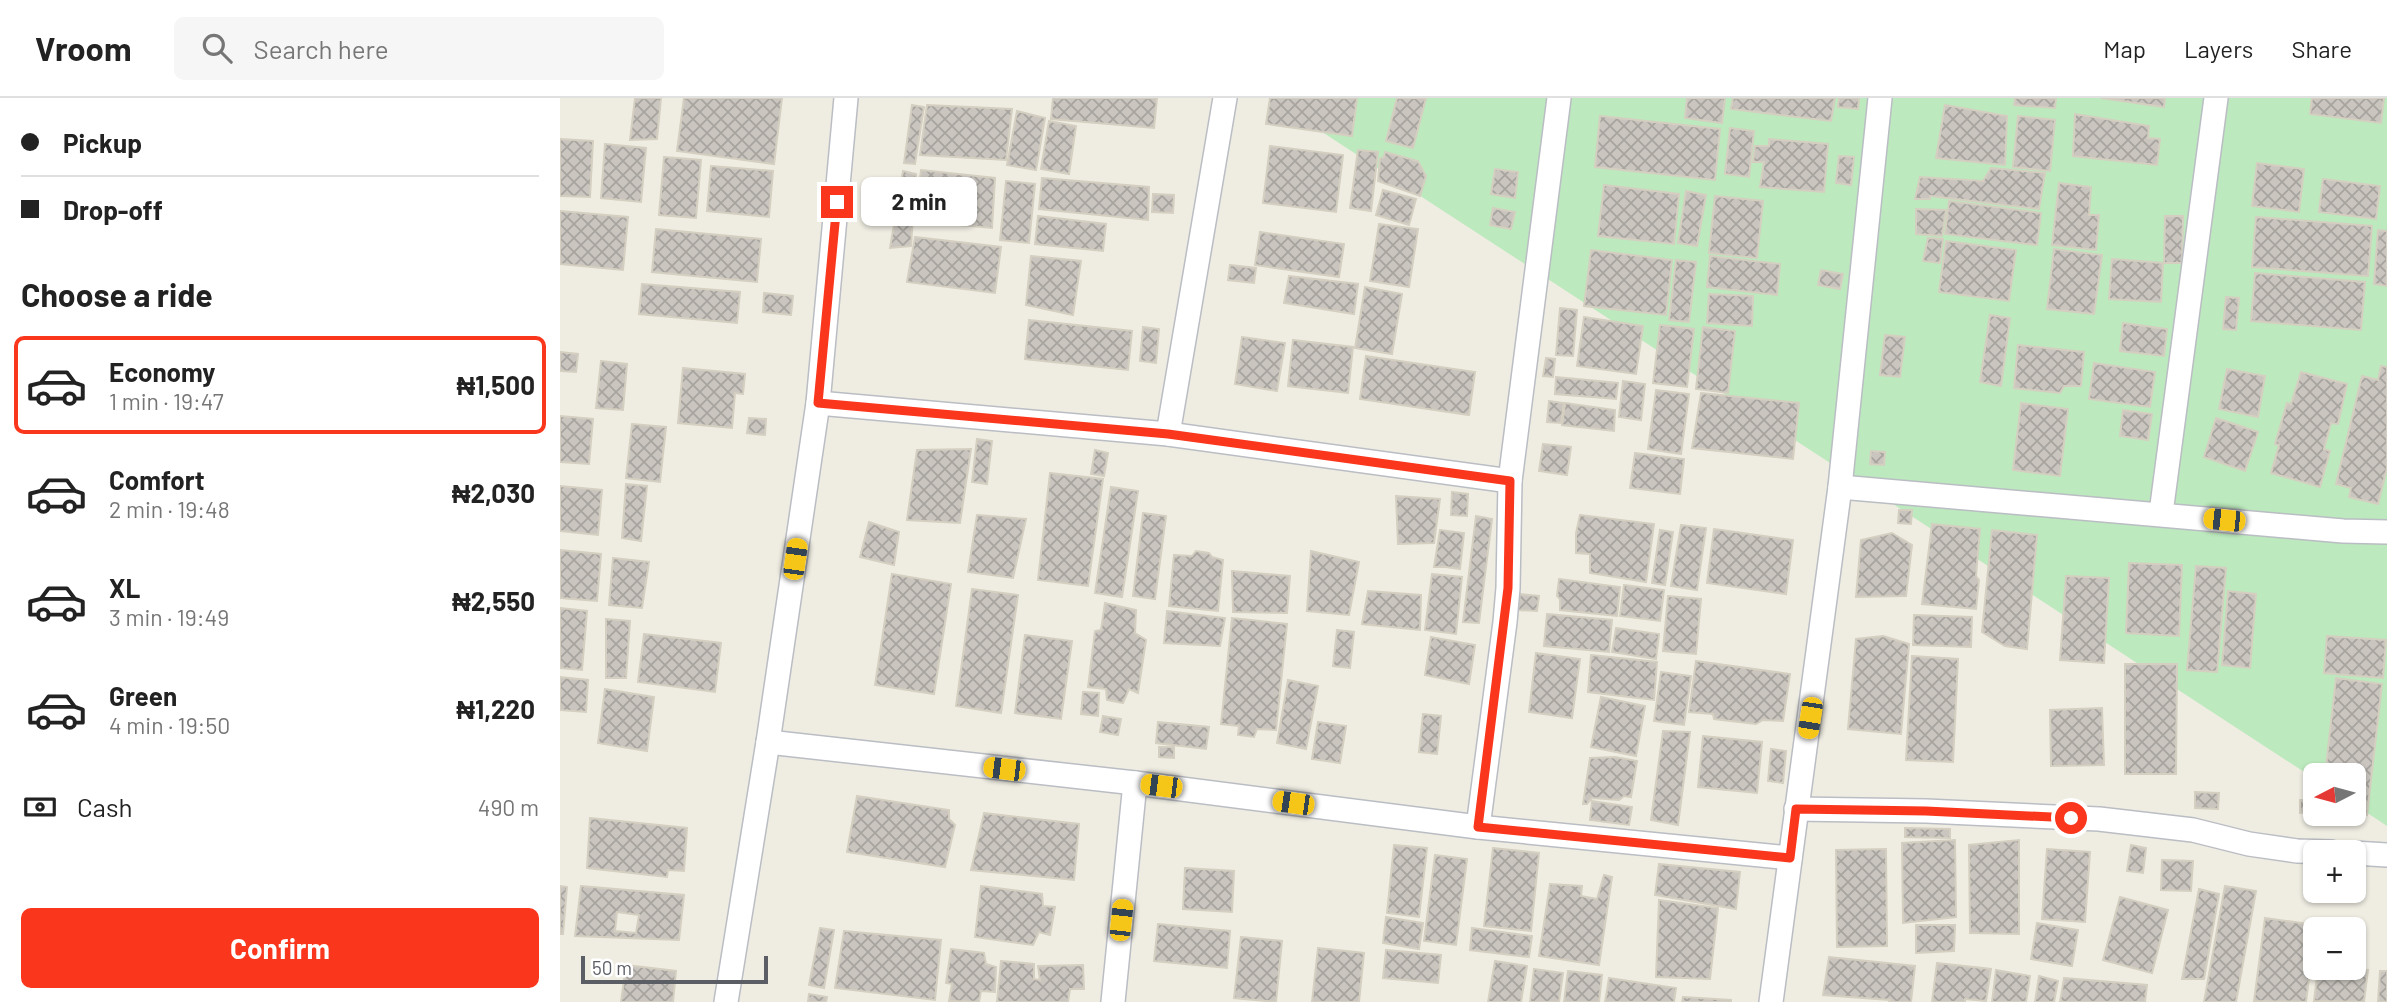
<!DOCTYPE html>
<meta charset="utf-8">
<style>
:root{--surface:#fff;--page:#f6f6f6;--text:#222;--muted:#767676;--line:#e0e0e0;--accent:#fa361d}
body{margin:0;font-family:Barlow,sans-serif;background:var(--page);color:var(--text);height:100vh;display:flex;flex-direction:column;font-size:26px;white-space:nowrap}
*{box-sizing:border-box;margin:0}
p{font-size:23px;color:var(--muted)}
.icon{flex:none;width:38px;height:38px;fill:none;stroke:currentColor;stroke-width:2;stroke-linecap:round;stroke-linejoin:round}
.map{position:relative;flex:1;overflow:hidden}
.sheet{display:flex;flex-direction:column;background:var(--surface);width:560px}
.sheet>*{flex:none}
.guide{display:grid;align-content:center;height:154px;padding:0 21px;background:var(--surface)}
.needle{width:46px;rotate:264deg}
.tools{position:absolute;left:1743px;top:665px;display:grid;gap:14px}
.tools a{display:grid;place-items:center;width:63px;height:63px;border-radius:10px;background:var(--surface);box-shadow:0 2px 5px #0004;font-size:35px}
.scale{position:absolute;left:21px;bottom:18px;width:187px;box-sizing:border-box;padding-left:7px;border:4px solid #5b5f65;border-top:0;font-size:19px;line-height:24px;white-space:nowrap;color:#5b5f65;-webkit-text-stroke:5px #fff;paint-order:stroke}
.end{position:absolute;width:32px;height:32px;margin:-16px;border:9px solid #fa361d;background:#fff;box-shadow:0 0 0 4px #fff}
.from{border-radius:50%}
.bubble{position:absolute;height:49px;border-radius:10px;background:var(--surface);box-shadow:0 2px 5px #0004;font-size:23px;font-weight:700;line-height:49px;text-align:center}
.car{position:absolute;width:21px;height:42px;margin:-21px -10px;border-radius:9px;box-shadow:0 0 5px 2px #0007;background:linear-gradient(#f5c518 24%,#345 0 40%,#f5c518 0 76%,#345 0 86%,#f5c518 0)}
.guide b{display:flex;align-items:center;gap:24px;height:66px;font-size:26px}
.guide b+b{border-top:2px solid var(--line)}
.guide i{width:18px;height:18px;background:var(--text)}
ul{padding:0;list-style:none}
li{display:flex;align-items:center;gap:21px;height:98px;margin:0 14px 10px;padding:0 7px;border:4px solid transparent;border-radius:10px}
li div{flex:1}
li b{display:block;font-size:26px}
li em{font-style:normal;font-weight:700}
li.active{border-color:var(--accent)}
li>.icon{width:63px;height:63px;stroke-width:1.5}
h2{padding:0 21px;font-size:32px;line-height:84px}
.pay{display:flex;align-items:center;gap:18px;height:77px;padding:0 21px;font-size:26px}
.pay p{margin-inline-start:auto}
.action{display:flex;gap:14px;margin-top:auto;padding:14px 21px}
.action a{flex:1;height:80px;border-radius:10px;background:var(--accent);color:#fff;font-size:28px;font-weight:700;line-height:80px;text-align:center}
header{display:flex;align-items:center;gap:42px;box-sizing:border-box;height:98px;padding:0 35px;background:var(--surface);border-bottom:2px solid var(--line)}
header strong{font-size:33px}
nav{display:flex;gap:38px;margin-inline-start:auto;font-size:24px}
.search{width:490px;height:63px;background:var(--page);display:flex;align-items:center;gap:18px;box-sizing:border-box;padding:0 24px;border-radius:10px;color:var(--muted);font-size:26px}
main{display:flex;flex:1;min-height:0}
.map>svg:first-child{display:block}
.grass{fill:#bce9bd}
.building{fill:url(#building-cross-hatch);stroke:#d4cfc0;stroke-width:2;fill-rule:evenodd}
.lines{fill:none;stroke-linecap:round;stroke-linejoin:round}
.street-casing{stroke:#babdc3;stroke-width:26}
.street{stroke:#fff;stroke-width:23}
.route{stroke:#fa361d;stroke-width:9}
</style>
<header>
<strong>Vroom</strong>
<div class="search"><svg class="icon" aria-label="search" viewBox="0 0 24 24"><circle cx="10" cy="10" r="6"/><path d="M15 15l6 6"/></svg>Search here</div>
<nav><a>Map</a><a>Layers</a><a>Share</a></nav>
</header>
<main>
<section class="sheet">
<div class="guide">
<b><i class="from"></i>Pickup</b>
<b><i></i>Drop-off</b>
</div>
<h2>Choose a ride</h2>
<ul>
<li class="active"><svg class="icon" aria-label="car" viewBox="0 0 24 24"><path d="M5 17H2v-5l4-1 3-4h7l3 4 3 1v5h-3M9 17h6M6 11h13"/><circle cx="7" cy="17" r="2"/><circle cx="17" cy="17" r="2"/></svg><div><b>Economy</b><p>1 min · 19:47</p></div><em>₦1,500</em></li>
<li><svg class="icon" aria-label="car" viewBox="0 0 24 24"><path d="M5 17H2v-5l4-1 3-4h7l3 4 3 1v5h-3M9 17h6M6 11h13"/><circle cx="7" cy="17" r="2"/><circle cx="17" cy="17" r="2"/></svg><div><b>Comfort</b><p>2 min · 19:48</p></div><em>₦2,030</em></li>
<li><svg class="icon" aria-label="car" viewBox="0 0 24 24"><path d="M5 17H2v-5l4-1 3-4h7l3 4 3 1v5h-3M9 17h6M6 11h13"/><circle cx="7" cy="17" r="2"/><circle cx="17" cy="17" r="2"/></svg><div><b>XL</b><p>3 min · 19:49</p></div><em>₦2,550</em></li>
<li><svg class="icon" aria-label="car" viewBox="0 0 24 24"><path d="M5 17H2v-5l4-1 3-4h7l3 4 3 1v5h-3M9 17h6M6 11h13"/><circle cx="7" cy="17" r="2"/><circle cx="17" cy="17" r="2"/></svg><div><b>Green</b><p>4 min · 19:50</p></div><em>₦1,220</em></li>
</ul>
<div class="pay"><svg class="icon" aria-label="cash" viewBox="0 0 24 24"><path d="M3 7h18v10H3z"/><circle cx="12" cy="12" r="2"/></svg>Cash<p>490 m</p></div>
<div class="action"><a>Confirm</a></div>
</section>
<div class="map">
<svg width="1827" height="904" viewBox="0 0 1827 904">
<defs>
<pattern id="building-cross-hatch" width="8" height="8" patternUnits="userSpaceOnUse" patternTransform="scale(1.75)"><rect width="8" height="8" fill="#cac6bf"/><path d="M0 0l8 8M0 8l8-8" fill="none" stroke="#a7a49f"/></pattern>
</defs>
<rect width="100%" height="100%" fill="#efede2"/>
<path class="grass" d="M710,0H1827V728L1794,706V677H1755V681Z"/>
<g class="building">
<path d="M75,0H101L97,41L70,42Z"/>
<path d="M124,0H222L214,66L117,53Z"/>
<path d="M493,0H597L594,30L491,21Z"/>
<path d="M710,0H797L792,38L706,26Z"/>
<path d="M837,0H866L853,50L826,43Z"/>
<path d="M1127,0H1165L1162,25L1125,20Z"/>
<path d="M1173,0H1275L1271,23L1171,11Z"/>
<path d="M1279,0H1299L1298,11L1278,9Z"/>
<path d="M1455,0H1496L1495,10L1454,7Z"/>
<path d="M1541,0H1605L1604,9Z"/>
<path d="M1752,0H1824L1821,25L1750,16Z"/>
<path d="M352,7L364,9L355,66L344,65Z"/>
<path d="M367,7L452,11L446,62L360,57Z"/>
<path d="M1385,7L1447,18L1445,67L1376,60Z"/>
<path d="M457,13L485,20L476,72L447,67Z"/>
<path d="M1515,16L1589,28L1588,40L1600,41L1597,67L1513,58Z"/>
<path d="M1040,18L1160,31L1155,82L1035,69Z"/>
<path d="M1458,18L1495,22L1490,73L1453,69Z"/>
<path d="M489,23L516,28L509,76L481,71Z"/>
<path d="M1170,30L1194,33L1189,79L1165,76Z"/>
<path d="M0,41L33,43L30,99L0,98Z"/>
<path d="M1209,41L1268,46L1264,94L1200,89L1204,64H1193L1195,48H1209Z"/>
<path d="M45,46L86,50L81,104L41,100Z"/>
<path d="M710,48L783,57L776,114L703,105Z"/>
<path d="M798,52L818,54L811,113L790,110Z"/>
<path d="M825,54L858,63L866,78L860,98L818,83L820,61L824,59Z"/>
<path d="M1279,58L1294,59L1291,87L1276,85Z"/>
<path d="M104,59L141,62L136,120L99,117Z"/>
<path d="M1697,65L1744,71L1739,114L1692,108Z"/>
<path d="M151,68L213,73L209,119L147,113Z"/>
<path d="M1431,70L1485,75L1479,111L1370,98V101H1355L1360,79L1423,83Z"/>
<path d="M935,71L958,74L955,100L931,96Z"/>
<path d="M361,72L435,80L432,130L355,123Z"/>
<path d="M343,73L356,76L351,148L330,150Z"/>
<path d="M482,80L589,89L588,122L479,111Z"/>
<path d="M1763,81L1820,88L1816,121L1759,114Z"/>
<path d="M446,83L475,86L469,145L440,142Z"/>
<path d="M1499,85L1531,89L1529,117H1539L1536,152L1492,147Z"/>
<path d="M1044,87L1119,96L1114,146L1038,138Z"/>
<path d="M823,92L856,101L849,127L816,117Z"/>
<path d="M1126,93L1146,97L1137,148L1118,145Z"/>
<path d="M593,96L614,97L613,115L592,114Z"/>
<path d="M1155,98L1203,103L1197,160L1149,155Z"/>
<path d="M1389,103L1481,115L1477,147L1385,136Z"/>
<path d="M933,110L955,114L951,131L930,127Z"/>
<path d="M1356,111L1386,112L1382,138L1356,136Z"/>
<path d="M0,113L68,119L63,172L0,166Z"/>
<path d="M478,118L546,126L543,153L475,146Z"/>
<path d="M1605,118H1623L1622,165H1604Z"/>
<path d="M1696,119L1812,128L1808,178L1692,169Z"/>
<path d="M819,126L858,131L849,189L810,183Z"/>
<path d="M96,131L201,141L197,184L92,174Z"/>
<path d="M1818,132L1827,133V188L1814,186Z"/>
<path d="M700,134L784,146L779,179L695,167Z"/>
<path d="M355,139L441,149L435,195L347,184Z"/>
<path d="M1368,140L1383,141L1380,165L1363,163Z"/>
<path d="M1386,143L1456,152L1449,203L1379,194Z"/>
<path d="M1494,151L1542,157L1534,216L1487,211Z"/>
<path d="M1031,152L1112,162L1106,217L1024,208Z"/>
<path d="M471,158L521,163L513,217L466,207Z"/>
<path d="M1150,158L1220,166L1217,197L1147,189Z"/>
<path d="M1552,161L1603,165L1601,204L1549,201Z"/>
<path d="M1116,162L1136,164L1129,224L1109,222Z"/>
<path d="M670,167L696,170L694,185L668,182Z"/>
<path d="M1261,172L1283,176L1280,191L1258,187Z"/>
<path d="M1695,175L1805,184L1801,232L1691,223Z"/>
<path d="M729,178L798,186L794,216L724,205Z"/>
<path d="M82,186L180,194L177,225L79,216Z"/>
<path d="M805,189L842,196L832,256L795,250Z"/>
<path d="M204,195L233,198L231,217L203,214Z"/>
<path d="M1149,196L1193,198L1192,228L1147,225Z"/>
<path d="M1666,199L1679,200L1676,232L1663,231Z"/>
<path d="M1000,210L1017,212L1013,258L996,257Z"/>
<path d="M1430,217L1450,220L1441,288L1420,284Z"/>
<path d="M1024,219L1083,228L1076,276L1017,268Z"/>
<path d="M469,222L572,233L568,272L465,261Z"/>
<path d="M1563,225L1607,231L1604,258L1560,253Z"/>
<path d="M1100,227L1134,231L1127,289L1093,285Z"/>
<path d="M583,229L599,231L596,265L580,263Z"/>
<path d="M1143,229L1175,233L1168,295L1136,291Z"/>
<path d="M1325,237L1345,239L1340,279L1320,277Z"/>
<path d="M682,239L725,245L717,293L675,286Z"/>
<path d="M733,242L793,249L788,295L728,288Z"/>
<path d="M1458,247L1524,254L1521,288H1504L1500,295L1454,290Z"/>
<path d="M0,254L18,256L16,274L0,273Z"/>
<path d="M806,258L915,274L909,317L800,301Z"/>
<path d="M986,260L995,261L993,279L983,278Z"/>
<path d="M41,263L67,266L63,312L36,310Z"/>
<path d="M1534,265L1595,274L1590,309L1529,301Z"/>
<path d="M1821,268L1827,269V370L1818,406L1789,399L1791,390L1776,386L1802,278L1818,282Z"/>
<path d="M123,270L185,276L183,296L175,295L172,330L118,325Z"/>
<path d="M1667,271L1705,278L1698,319L1659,311Z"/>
<path d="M1741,274L1787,286L1778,326L1771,325L1764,351L1770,353L1760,389L1711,375L1719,347L1715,346L1727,305L1731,306Z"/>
<path d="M996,279L1058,285L1056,301L995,296Z"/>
<path d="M1063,283L1085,286L1081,322L1059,319Z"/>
<path d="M1096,292L1129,296L1121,356L1088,351Z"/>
<path d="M1141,295L1239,305L1233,361L1132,350Z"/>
<path d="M989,303L1004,305L1001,325L987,324Z"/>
<path d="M1005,305L1055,312L1054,333L1002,327Z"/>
<path d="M1461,305L1508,311L1500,378L1453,372Z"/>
<path d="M1563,312L1592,316L1588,342L1560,338Z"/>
<path d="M0,318L33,321L29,366L0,364Z"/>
<path d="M189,320L206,321L205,337L187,335Z"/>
<path d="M1656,320L1698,334L1685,373L1644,359Z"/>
<path d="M72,326L106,329L100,384L66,380Z"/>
<path d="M417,341L432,343L427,386L412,384Z"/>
<path d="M983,346L1011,349L1007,377L979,373Z"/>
<path d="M411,351L400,425L347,422L357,352Z"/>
<path d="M535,352L548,355L544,378L531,376Z"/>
<path d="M1311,353L1325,354L1324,367L1310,366Z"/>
<path d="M1075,355L1124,361L1120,396L1070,390Z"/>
<path d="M490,375L543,381L528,488L478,482Z"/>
<path d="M66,386L87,388L81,443L62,440Z"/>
<path d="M0,388L42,392L38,437L0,433Z"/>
<path d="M551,389L578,393L562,499L535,495Z"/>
<path d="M892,394L908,396L907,418L891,417Z"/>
<path d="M836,398L880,401L874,445L838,446Z"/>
<path d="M1339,412H1352L1351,426L1338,425Z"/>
<path d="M583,415L606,418L595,501L573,498Z"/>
<path d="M417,417L466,421L453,480L408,474Z"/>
<path d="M1020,417L1094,426L1086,484L1030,475V456L1016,455V435Z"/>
<path d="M916,418L932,421L919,525L903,524Z"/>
<path d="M309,424L339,434L334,467L300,459Z"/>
<path d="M1372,426L1420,431L1416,478L1419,482L1416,511L1362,506Z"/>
<path d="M1121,427L1146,430L1137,492L1111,488Z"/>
<path d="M1154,431L1233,442L1226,496L1147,485Z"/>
<path d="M880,432L904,435L900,471L886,469H874Z"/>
<path d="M1100,432L1113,434L1105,487L1092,485Z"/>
<path d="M1432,432L1477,437L1467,551L1445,548L1422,534Z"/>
<path d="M1332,435L1352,447L1346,498L1296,499L1301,442Z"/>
<path d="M0,452L41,456L37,503L0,500Z"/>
<path d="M636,453L649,455L652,459L663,462L658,513L609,508L614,457L632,458Z"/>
<path d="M751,453L799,464L789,517L747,513Z"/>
<path d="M53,460L89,464L82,510L49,507Z"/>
<path d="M1569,465L1622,467L1619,538L1566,535Z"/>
<path d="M1636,468L1666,470L1657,574L1627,572Z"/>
<path d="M672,473L730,478L727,515L673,514Z"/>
<path d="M332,476L391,486L374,596L315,587Z"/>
<path d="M872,476L902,479L896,536L865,532Z"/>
<path d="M1506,478L1549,480L1544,565L1500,562Z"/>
<path d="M999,481L1060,489L1057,518L1000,512V501L997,498Z"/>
<path d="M1064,487L1104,492L1100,523L1060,518Z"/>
<path d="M412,491L458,497L441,615L396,608Z"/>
<path d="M808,493L861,497L860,532L802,526Z"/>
<path d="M1668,493L1696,496L1690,570L1662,567Z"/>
<path d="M960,496L979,498L977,513L958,512Z"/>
<path d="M1108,498L1141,501L1136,556L1103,553Z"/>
<path d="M545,505L576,512L575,535L586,542L578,595L569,591L563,605L547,602L546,591L528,589L535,533L541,532Z"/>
<path d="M0,510L27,513L22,572L0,570Z"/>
<path d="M607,513L665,520L660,548L604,545Z"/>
<path d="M987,516L1052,522L1049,554L984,548Z"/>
<path d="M1354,517L1412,519L1411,549L1353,547Z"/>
<path d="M672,520L727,526L716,632L697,631L694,639L678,637L679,628L661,626Z"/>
<path d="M46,521L70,523L66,580H46Z"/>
<path d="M1056,530L1099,536L1096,561L1052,554Z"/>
<path d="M777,532L794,534L790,570L773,568Z"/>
<path d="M84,536L161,545L155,594L78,584Z"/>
<path d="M465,537L512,543L501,621L455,615Z"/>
<path d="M1323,538L1349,546L1341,636L1288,631L1296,541Z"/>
<path d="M1767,538L1826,542L1823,580L1764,575Z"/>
<path d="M871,539L915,547L909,586L865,577Z"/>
<path d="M976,555L1020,561L1012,620L969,614Z"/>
<path d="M1031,557L1097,564L1094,602L1028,594Z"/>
<path d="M1352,558L1398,561L1393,664L1346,662Z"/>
<path d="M1136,563L1230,576L1223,623L1203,622L1196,626L1154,621L1153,616L1129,614Z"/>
<path d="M1565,566H1617L1616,676H1565Z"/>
<path d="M1101,574L1131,578L1124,627L1094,623Z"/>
<path d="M0,579L28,582L26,614L0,612Z"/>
<path d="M1776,580L1822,586L1807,717L1794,715V677H1765Z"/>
<path d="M728,582L758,588L746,651L717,645Z"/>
<path d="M45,591L94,599L87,653L38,645Z"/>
<path d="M523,594L539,595L538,618L521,616Z"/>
<path d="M1041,599L1085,608L1076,658L1031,649Z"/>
<path d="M1542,610L1544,667L1491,668L1490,612Z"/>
<path d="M863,616L881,618L877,656L859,654Z"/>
<path d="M543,618L561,621L558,637L540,634Z"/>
<path d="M598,624L649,629L646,651L596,645Z"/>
<path d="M758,624L786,628L780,665L752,661Z"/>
<path d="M1103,633L1130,634L1118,727L1091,722Z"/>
<path d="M1143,638L1202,644L1197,695L1138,689Z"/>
<path d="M599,649H614V660L599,659Z"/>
<path d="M1211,651L1226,653L1223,685L1208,683Z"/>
<path d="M1055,659L1077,663L1071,699L1064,698L1059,702L1032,700L1027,706H1023L1030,660Z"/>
<path d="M1635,694L1659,695L1658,711L1635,710Z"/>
<path d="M297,698L389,712V721L395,727L385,769L287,754Z"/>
<path d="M1740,702H1755V714L1740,715Z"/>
<path d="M1032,703L1072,709L1069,727L1030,722Z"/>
<path d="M424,715L519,726L514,782L411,772Z"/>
<path d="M30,720L127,730L124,773L108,772L107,779L27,770Z"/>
<path d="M1345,730L1390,731V740L1345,739Z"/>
<path d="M1395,742L1396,819L1343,825L1342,745Z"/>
<path d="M1459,742V836L1410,835L1409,747Z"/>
<path d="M834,747L867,750L859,819L827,815Z"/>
<path d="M1571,747L1586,750L1583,775L1567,773Z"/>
<path d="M933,750L979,755L971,833L924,828Z"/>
<path d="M1326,751L1327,848L1277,849L1276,752Z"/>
<path d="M1487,751L1530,754L1525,824L1482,821Z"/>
<path d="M875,757L907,761L896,847L864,843Z"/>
<path d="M1602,762L1633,763L1631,793L1601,792Z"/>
<path d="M1099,766L1180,774L1176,811L1095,797Z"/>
<path d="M625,770L674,773L672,814L623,811Z"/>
<path d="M1044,777L1052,779L1039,867L979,858L990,786L1022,788L1021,798L1037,801Z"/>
<path d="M0,788L7,789L3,836H0Z"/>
<path d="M21,788L124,797L119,842L15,838ZM57,814L79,817L76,835L55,833Z"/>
<path d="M421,788L482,796L483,808L495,809L490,837L479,834L473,847L415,839Z"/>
<path d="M1665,788L1696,793L1676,904H1644Z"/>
<path d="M1639,791L1659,796L1644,881H1622Z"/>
<path d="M1560,799L1608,812L1592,875L1543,862Z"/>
<path d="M1099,802L1158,810L1150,881L1096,879Z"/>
<path d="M826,819L863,825L859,851L823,845Z"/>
<path d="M1705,820L1756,827L1746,904L1694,903Z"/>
<path d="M1477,825L1518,832L1512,868L1471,861Z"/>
<path d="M598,826L670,833L667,870L594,863Z"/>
<path d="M1356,827H1395L1394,853L1356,855Z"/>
<path d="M260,830L274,832L264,890L249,887Z"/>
<path d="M912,830L972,838L969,859L910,852Z"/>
<path d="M284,833L381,842L375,902L275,890Z"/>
<path d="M681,839L722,843L716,904L674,900Z"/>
<path d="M758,850L804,855L799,904H752Z"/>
<path d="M391,851L424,855L426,866L436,869L435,894L421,893L419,904L389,903L392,886L386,885Z"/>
<path d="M826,852L881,857L878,885L823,880Z"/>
<path d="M1269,859L1355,868L1351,904H1329L1330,902L1263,897Z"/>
<path d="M441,863L474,866V881L480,882L478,868L523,867L524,891H510L508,904H437Z"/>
<path d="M935,863L967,868L961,904H928Z"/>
<path d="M1377,865L1431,871L1426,903L1405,901V904H1372Z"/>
<path d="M66,867L116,873L113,904H61Z"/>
<path d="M1758,870L1808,872L1804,904L1754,903Z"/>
<path d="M974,871L1003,875L999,904H970Z"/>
<path d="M1436,872L1470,878L1466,904H1432Z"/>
<path d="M1008,873L1042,877L1039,904H1004Z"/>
<path d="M1820,873H1827V904H1818Z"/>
<path d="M1479,878L1498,883L1494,904H1475Z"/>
<path d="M1049,880L1116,890L1114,904H1045Z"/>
<path d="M1504,880L1587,887L1585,904H1500Z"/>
<path d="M249,896L267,899L266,904H248Z"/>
<path d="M1123,899L1171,902V904H1122Z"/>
</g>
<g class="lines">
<defs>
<g id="street">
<path d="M258,305L608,336L950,383"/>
<path d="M608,336L665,0"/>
<path d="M1280,389L1783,433L1827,434"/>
<path d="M1601,415L1656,0"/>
<path d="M208,644L575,685L918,729L1230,760"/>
<path d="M1236,711L1366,713L1539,721L1633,732L1689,746L1737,753L1771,754"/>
<path d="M918,729L945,524L948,490L950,383L999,0"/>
<path d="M1794,755L1827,757"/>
<path d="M166,904L208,644L258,305L286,0"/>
<path d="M553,904L575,685"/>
<path d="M1211,904L1280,389L1320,0"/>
</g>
</defs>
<use href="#street" class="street-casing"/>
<use href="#street" class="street"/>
</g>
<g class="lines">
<path class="route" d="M277,104L258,305L608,336L950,383L948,490L918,729L1230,760L1236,711L1366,713L1511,720"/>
</g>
</svg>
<div class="tools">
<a><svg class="needle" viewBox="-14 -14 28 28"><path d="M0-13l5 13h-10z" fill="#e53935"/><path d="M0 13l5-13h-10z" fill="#767676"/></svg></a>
<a>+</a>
<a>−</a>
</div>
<div class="scale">50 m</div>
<i class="end from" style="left:1511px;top:720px"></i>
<i class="end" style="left:277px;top:104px"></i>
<div class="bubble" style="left:301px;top:79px;width:116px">2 min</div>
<i class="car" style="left:1664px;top:422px;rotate:276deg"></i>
<i class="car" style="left:235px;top:461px;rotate:8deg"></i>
<i class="car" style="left:1250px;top:620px;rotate:189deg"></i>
<i class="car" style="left:444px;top:671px;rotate:277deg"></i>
<i class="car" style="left:601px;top:688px;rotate:277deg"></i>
<i class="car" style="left:733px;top:705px;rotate:278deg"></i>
<i class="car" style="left:561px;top:822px;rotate:6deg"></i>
</div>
</main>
